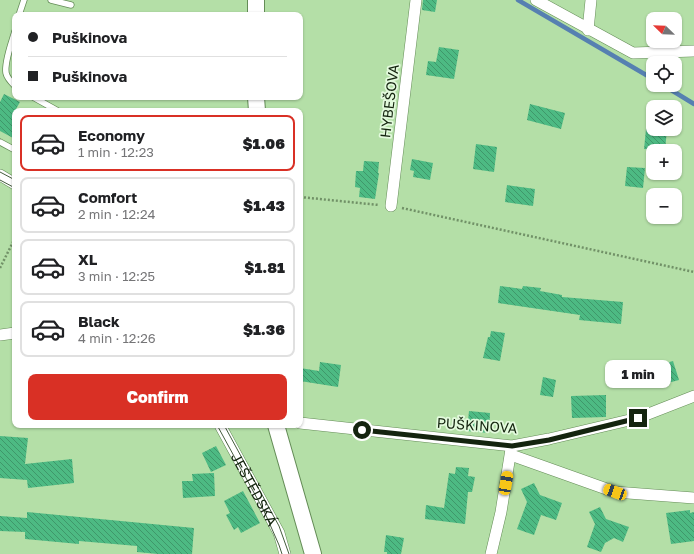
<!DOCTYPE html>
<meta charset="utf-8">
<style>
:root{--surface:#fff;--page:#f2f2f2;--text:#202124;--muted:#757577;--line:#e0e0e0;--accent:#d93025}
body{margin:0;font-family:"Golos Text",sans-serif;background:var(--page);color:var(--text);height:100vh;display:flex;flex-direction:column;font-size:15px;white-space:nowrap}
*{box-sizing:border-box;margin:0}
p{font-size:13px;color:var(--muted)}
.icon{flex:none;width:22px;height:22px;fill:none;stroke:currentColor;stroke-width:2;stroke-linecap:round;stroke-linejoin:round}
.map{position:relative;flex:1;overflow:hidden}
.side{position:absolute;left:12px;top:108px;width:291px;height:320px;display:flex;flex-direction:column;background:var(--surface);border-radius:8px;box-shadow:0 1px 3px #0004}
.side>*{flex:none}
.banner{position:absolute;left:12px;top:12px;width:291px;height:88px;border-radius:8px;box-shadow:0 1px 3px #0004;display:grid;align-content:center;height:88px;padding:0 16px;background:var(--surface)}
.needle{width:26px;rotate:293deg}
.buttons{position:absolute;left:646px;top:12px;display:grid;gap:8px}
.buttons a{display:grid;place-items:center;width:36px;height:36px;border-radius:8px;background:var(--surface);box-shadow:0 1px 3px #0004;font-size:20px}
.end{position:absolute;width:18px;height:18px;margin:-9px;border:5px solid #14240f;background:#fff;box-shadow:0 0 0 2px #fff}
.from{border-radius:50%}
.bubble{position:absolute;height:28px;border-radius:8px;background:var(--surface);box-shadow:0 1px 3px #0004;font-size:13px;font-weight:800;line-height:28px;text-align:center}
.car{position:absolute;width:12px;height:24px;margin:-12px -6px;border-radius:5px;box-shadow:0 0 3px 1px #0007;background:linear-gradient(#f5c518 24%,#345 0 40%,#f5c518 0 76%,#345 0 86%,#f5c518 0)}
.banner b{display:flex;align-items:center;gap:14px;height:38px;font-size:15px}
.banner b+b{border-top:1px solid var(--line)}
.banner i{width:10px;height:10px;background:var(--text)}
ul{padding:7px 0 0;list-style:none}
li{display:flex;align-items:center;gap:12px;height:56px;margin:0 8px 6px;padding:0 8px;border:2px solid var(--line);border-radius:8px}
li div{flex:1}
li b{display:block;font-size:15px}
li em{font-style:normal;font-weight:800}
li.selected{border-color:var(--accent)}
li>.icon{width:36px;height:36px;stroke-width:1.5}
.button{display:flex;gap:8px;margin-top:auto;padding:8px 16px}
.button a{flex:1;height:46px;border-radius:8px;background:var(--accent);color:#fff;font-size:16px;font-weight:800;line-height:46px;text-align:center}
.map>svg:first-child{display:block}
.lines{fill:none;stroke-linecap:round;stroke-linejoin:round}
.stream{stroke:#5680b1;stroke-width:4.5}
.building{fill:url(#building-back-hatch)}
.lane-casing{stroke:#648c57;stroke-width:7}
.street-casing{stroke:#648c57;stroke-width:12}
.secondary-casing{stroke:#648c57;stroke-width:18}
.path{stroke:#719167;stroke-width:2.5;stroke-dasharray:2 2;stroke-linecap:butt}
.lane{stroke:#fff;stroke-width:5.5}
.street{stroke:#fff;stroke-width:11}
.secondary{stroke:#fff;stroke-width:16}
.tram{stroke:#445c3d;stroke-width:1}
.route{stroke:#14240f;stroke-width:5}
.labels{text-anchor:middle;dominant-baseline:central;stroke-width:3.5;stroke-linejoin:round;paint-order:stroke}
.street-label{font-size:14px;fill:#14240f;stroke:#e3fadd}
</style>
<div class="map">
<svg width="694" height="554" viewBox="0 0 694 554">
<defs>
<pattern id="building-back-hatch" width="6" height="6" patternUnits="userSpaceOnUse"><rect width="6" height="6" fill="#4dba83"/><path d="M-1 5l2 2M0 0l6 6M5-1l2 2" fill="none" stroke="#3f976a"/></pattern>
</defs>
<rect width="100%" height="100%" fill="#b4dfa7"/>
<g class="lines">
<g class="stream">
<path d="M518,0L653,79"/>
<path d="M663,85L694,104"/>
</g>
</g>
<g class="building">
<path d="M423,0H437L435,12L422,10Z"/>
<path d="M439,47L459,50L454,79L426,75L428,61L436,62Z"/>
<path d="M4,94L20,102L15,111V139L0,131V102Z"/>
<path d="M530,104L565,113L561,129L527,120Z"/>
<path d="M646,129H667L665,151L644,149Z"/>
<path d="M476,144L497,147L494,172L473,169Z"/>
<path d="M412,159L433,163L430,180L413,177L414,171L410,170Z"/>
<path d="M364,161L379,162L378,173H379L375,199L359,197L360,188L355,187L356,171H363Z"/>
<path d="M627,167L645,168L643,188L625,186Z"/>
<path d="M507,185L535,189L533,206L505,202Z"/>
<path d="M500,286L522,289L523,286L541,288L540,291L562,295V297L623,302L621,324L579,320L580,315L498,303Z"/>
<path d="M491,331L505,333L500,361L483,358L488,337H490Z"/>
<path d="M673,361L679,380L649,388L644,369Z"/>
<path d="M320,362L341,365L338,387L300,381V368L319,371Z"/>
<path d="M543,377L556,380L553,397L540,395Z"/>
<path d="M606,395V417L572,418L571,396Z"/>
<path d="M469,411L490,413L489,433L467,431Z"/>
<path d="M0,436L28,438L25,464L72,459L74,483L28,488L27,480L0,478Z"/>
<path d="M216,446L226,465L211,472L202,453Z"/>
<path d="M456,467L469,468L468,476L475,477L472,492H468L465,524L425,519L426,505L444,508L449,473L455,474Z"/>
<path d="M214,473L215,496L183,498L182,481H193L192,474Z"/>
<path d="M534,483L540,495L562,503L556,520L541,515L534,535L517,529L527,502L521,489Z"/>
<path d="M243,491L260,523L241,533L238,527L234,530L226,515L230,513L224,501Z"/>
<path d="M600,507L606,519L629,527L623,542L614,538L605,543L601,552L587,547L595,524L589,512Z"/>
<path d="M690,510V513L694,512V541L671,544L666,513Z"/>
<path d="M27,512L194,528L192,554H158L137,552V546L79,541V544L25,539V532L0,531V516L27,518Z"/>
<path d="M386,535L404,538L401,554H387V552H384Z"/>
</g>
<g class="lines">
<defs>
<g id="lane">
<path d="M51,0L71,5"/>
<path d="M19,15L24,0"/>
<path d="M15,31C12,42 4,62 6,73C7,78 11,82 15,86"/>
<path d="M33,97L58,111"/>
<path d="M0,142L15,150"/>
</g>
<g id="street">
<path d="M536,0L633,53L694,51"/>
<path d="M588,30L591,0"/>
<path d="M0,175L15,184"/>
<path d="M391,206L416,0"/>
<path d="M0,335L15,333"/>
<path d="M300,423L512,446L549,439L638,418L694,396"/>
<path id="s1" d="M220,425L279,533L285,554"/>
<path d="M511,455L615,492L694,498"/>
<path d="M491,554L501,512L511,449"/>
</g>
<g id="secondary">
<path d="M256,15V0"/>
<path d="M256,97L257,111"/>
<path d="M276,425L313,554"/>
</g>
</defs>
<use href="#lane" class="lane-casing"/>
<use href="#street" class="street-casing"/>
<use href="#secondary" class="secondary-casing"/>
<g class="path">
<path d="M300,197L379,205"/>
<path d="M402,208L694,272"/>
<path d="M0,268L15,238"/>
</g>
<use href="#lane" class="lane"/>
<use href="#street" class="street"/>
<use href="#secondary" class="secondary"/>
<g class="tram">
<path d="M0,172L15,180"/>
<path d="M0,180L15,188"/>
<path d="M217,425L264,511L279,545L282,554"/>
<path d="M224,425L279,526L289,554"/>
</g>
</g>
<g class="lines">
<path class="route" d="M362,430L512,446L549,440L638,418"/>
</g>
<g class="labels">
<g class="street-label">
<text transform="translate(389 101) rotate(-83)">HYBEŠOVA</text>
<text transform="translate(477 425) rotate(4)">PUŠKINOVA</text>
<text stroke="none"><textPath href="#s1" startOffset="73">JEŠTĚDSKÁ</textPath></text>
</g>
</g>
</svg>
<div class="buttons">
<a><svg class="needle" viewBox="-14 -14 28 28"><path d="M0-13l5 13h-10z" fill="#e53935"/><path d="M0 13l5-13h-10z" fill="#757577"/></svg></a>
<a><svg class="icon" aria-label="locate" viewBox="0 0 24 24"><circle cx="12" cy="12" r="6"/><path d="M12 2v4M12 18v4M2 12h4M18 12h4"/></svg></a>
<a><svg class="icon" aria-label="layers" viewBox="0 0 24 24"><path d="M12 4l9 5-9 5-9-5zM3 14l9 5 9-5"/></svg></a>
<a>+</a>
<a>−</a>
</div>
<i class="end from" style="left:362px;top:430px"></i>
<i class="end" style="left:638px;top:418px"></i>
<div class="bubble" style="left:605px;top:360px;width:66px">1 min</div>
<i class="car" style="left:506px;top:483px;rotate:10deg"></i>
<i class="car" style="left:615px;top:492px;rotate:290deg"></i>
<div class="banner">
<b><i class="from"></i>Puškinova</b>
<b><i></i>Puškinova</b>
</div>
<section class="side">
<ul>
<li class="selected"><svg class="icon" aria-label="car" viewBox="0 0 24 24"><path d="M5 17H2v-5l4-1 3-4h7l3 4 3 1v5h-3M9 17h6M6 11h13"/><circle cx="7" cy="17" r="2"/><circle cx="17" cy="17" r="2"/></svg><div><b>Economy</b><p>1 min · 12:23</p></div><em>$1.06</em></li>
<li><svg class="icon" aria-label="car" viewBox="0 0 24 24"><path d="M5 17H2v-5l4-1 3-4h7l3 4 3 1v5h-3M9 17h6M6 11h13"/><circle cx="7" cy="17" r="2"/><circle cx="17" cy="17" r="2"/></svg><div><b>Comfort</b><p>2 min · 12:24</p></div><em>$1.43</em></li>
<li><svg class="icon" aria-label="car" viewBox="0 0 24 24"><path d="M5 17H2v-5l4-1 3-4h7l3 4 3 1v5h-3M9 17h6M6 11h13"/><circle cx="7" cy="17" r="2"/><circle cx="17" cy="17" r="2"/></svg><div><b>XL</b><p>3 min · 12:25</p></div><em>$1.81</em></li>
<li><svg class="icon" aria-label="car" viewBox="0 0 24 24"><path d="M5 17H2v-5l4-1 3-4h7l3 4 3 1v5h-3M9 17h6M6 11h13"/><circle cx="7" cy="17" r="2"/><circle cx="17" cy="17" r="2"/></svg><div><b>Black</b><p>4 min · 12:26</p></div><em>$1.36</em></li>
</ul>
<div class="button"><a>Confirm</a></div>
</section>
</div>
